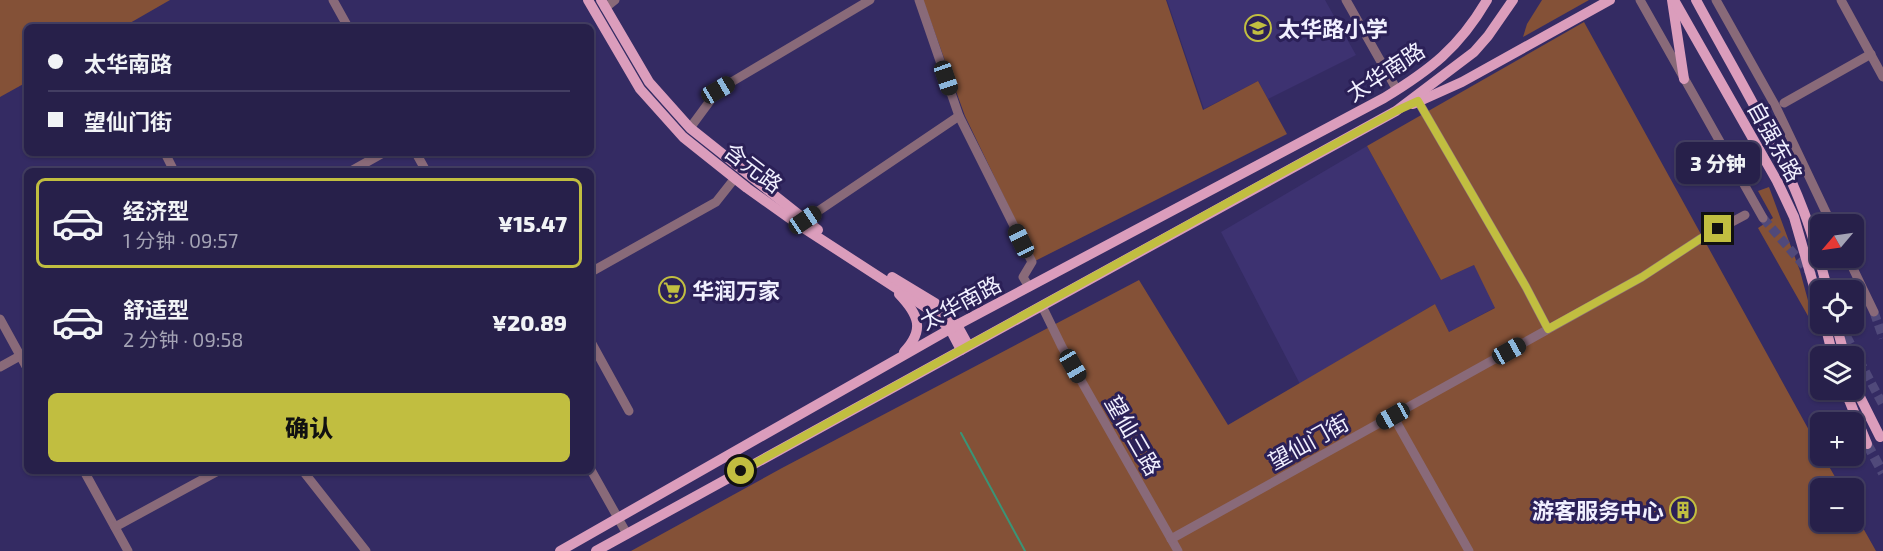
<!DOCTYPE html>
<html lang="zh">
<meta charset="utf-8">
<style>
:root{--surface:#27204a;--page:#332d54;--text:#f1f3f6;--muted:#a4a3b5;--line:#433e62;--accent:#c1be40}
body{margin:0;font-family:"Exo 2","Noto Sans SC",sans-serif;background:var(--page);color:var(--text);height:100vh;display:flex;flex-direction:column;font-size:22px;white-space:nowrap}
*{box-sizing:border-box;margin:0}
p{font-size:20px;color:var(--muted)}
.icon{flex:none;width:33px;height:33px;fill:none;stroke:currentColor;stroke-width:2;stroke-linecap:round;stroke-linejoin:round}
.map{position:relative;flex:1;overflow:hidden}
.drawer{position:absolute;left:24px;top:168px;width:570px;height:306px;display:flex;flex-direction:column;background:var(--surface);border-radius:9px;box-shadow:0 2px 4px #0004,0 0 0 2px var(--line)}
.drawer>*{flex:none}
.hud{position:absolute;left:24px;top:24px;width:570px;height:132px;border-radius:9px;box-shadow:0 2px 4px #0004,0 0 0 2px var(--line);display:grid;align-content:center;height:132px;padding:0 24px;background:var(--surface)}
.needle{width:39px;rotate:241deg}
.fabs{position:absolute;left:1810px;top:214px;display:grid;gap:12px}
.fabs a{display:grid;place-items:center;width:54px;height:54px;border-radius:9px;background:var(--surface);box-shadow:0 2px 4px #0004,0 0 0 2px var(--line);font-size:30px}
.end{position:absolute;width:27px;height:27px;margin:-14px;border:8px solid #c1be40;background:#111;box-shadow:0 0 0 3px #111}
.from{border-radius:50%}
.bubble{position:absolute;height:42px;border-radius:9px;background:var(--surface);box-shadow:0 2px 4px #0004,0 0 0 2px var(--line);font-size:20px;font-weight:800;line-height:42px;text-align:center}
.car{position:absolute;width:18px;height:36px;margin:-18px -9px;border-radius:8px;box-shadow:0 0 4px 2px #0007;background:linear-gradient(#222 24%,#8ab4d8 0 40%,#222 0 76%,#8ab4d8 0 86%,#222 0)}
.hud b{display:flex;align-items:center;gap:21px;height:57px;font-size:22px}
.hud b+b{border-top:2px solid var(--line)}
.hud i{width:15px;height:15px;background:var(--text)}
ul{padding:10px 0 0;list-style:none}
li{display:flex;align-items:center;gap:18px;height:90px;margin:0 12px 9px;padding:0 12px;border:3px solid transparent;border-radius:9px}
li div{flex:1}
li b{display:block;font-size:22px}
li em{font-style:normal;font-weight:800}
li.selected{border-color:var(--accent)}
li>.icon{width:54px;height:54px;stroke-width:1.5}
.cta{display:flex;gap:12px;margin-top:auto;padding:12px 24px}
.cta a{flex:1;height:69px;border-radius:9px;background:var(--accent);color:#111;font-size:24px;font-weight:800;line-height:69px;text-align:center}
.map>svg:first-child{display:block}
.built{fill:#3d3271}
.green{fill:#845137}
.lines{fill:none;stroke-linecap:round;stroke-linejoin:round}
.stream{stroke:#3a9476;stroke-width:2}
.minor-tunnel{stroke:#50497a;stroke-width:9;stroke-dasharray:9 4.5;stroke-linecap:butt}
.major-tunnel{stroke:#50497a;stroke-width:10;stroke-dasharray:10 5;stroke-linecap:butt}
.minor{stroke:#896a79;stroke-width:9}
.major{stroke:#db9dbc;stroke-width:10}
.route{stroke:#c1be40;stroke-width:8}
.labels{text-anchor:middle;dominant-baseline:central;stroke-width:6;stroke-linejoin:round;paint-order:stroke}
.poi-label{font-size:22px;font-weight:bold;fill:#f1f0ff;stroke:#2b2057;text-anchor:start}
.street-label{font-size:22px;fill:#f1f0ff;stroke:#2b2057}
</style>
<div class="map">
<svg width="1883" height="551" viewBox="0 0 1883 551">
<rect width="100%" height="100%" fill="#342b63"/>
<g class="built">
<path d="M1167,0H1325L1356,55L1268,99L1258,81L1204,109Z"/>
<path d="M1367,146L1441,280L1474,265L1496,307L1449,332L1435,304L1300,384L1221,232Z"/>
</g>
<g class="green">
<path d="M0,0H170L123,27H27V82L0,97Z"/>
<path d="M923,0H1166L1203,110L1258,81L1287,134L1035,261L965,116Z"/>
<path d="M1542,0H1589L1523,37L1527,24Z"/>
<path d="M1584,22L1821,452V456H1823L1842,489H1821V522H1854V512L1876,551H631L782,468L1139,280L1228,425L1435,304L1449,332L1495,308L1474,265L1441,280L1367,146Z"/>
<path d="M1769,187L1800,271L1816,330L1758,228L1773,218L1758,191Z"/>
</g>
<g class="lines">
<path class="stream" d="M961,433L1025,551"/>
<g class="minor-tunnel">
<path d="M1763,218L1819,283L1823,291"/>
<path d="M1874,312L1883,338"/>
<path d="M1840,324L1883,405"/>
</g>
<path class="major-tunnel" d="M1867,444L1883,473"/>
<g class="minor">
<path d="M333,0L348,27"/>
<path d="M919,0L959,116L1032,262L1023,277L1029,287"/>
<path d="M1346,0L1397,90"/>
<path d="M1640,0L1763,218"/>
<path d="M1716,0L1776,107L1832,225"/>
<path d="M1841,0L1883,77"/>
<path d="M605,8L615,0"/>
<path d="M1418,101L1526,287L1548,329"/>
<path d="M1784,103L1871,54"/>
<path d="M690,128L718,90L870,0"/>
<path d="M165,153L174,171"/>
<path d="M416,153L426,171"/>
<path d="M351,171L383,153"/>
<path d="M805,220L959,116"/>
<path d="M1848,258L1874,312"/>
<path d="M591,272L716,202L735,178"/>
<path d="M1042,306L1062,347L1178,551"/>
<path d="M0,319L27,368"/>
<path d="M591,342L629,411"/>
<path d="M0,367L27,352"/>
<path d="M1393,416L1469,551"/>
<path d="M591,470L627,534"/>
<path d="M84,471L128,551"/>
<path d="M303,471L366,551"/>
<path d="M115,527L218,471"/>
<path d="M1171,539L1642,277L1700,239L1745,215"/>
</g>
<g class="major">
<path d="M588,0L640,89L683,137L747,188L799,225L930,310L950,329L961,350"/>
<path d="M601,0L649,82L690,128L818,230"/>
<path d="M1672,0L1684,79"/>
<path d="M1674,0L1777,181L1794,217L1821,311"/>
<path d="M1696,0C1733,69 1776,138 1804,212C1814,238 1821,265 1828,291"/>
<path d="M1413,104L1462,82L1610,0"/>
<path d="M892,277L935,303L957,325L968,345"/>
<path d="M899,294C919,315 925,330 904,352"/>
<path d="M1825,324L1833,357"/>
<path d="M1836,324L1845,357"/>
<path d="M1854,380L1861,399L1880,437"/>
<path d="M1845,390L1867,444"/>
<path d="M560,551L957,325L1384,98C1430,70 1459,48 1487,0"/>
<path d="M596,551L1396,111L1474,52L1488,36L1513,0"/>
</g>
</g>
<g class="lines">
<path class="route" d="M741,471L1278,175L1396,111L1418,101L1526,287L1548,329L1642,277L1700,239L1718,229"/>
</g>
<defs>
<symbol id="school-ring" viewBox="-11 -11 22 22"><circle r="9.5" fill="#2b2057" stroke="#c1be40" stroke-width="1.5"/><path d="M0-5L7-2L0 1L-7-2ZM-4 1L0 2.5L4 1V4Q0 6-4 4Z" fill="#c1be40"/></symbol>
<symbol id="supermarket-ring" viewBox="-11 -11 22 22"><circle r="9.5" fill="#2b2057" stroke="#c1be40" stroke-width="1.5"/><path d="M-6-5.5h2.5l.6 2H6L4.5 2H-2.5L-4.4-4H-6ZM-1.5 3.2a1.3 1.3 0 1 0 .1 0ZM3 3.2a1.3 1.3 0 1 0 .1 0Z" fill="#c1be40"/></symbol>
<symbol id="building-ring" viewBox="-11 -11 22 22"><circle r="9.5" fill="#2b2057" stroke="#c1be40" stroke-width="1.5"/><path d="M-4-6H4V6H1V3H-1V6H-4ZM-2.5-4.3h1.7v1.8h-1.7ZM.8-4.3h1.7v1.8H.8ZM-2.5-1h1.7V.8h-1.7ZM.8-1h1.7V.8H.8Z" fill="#c1be40"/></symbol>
</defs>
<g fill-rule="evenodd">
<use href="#school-ring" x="1243" y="13" width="30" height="30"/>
<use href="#supermarket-ring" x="657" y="275" width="30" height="30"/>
<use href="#building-ring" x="1668" y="495" width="30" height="30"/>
</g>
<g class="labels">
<g class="poi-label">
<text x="1278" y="28">太华路小学</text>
<text x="692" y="290">华润万家</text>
<text x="1664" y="510" text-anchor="end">游客服务中心</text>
</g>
<g class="street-label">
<text transform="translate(1385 71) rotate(-33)">太华南路</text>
<text transform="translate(1776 141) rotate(61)">自强东路</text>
<text transform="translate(754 167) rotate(37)">含元路</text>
<text transform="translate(960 302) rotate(-28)">太华南路</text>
<text transform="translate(1134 435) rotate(60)">望仙三路</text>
<text transform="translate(1308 441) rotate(-29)">望仙门街</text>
</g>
</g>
</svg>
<div class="fabs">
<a><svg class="needle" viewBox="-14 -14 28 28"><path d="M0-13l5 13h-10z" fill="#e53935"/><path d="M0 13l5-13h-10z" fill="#a4a3b5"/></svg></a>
<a><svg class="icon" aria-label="locate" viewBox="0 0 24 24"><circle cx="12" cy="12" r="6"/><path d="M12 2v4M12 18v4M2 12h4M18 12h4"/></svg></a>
<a><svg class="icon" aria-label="layers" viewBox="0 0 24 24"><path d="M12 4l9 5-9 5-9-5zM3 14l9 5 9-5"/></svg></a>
<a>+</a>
<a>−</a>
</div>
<i class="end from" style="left:741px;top:471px"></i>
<i class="end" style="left:1718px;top:229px"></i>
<div class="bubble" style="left:1676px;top:142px;width:84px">3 分钟</div>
<i class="car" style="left:946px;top:78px;rotate:161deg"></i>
<i class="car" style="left:718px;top:90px;rotate:60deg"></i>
<i class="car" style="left:805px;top:220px;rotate:56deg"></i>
<i class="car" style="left:1021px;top:241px;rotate:334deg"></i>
<i class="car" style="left:1509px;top:351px;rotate:61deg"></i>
<i class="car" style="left:1073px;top:366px;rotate:150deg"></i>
<i class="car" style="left:1393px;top:416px;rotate:241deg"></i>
<div class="hud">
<b><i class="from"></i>太华南路</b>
<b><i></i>望仙门街</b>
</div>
<section class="drawer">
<ul>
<li class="selected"><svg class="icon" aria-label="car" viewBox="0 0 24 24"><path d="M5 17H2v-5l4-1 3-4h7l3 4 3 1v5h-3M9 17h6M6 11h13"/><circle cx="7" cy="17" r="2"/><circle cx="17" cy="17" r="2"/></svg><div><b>经济型</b><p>1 分钟 · 09:57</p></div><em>¥15.47</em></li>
<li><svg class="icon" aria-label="car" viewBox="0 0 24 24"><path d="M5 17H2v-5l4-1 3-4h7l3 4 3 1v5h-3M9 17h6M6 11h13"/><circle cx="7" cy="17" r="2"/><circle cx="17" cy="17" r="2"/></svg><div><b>舒适型</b><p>2 分钟 · 09:58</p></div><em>¥20.89</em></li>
</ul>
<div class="cta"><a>确认</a></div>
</section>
</div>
